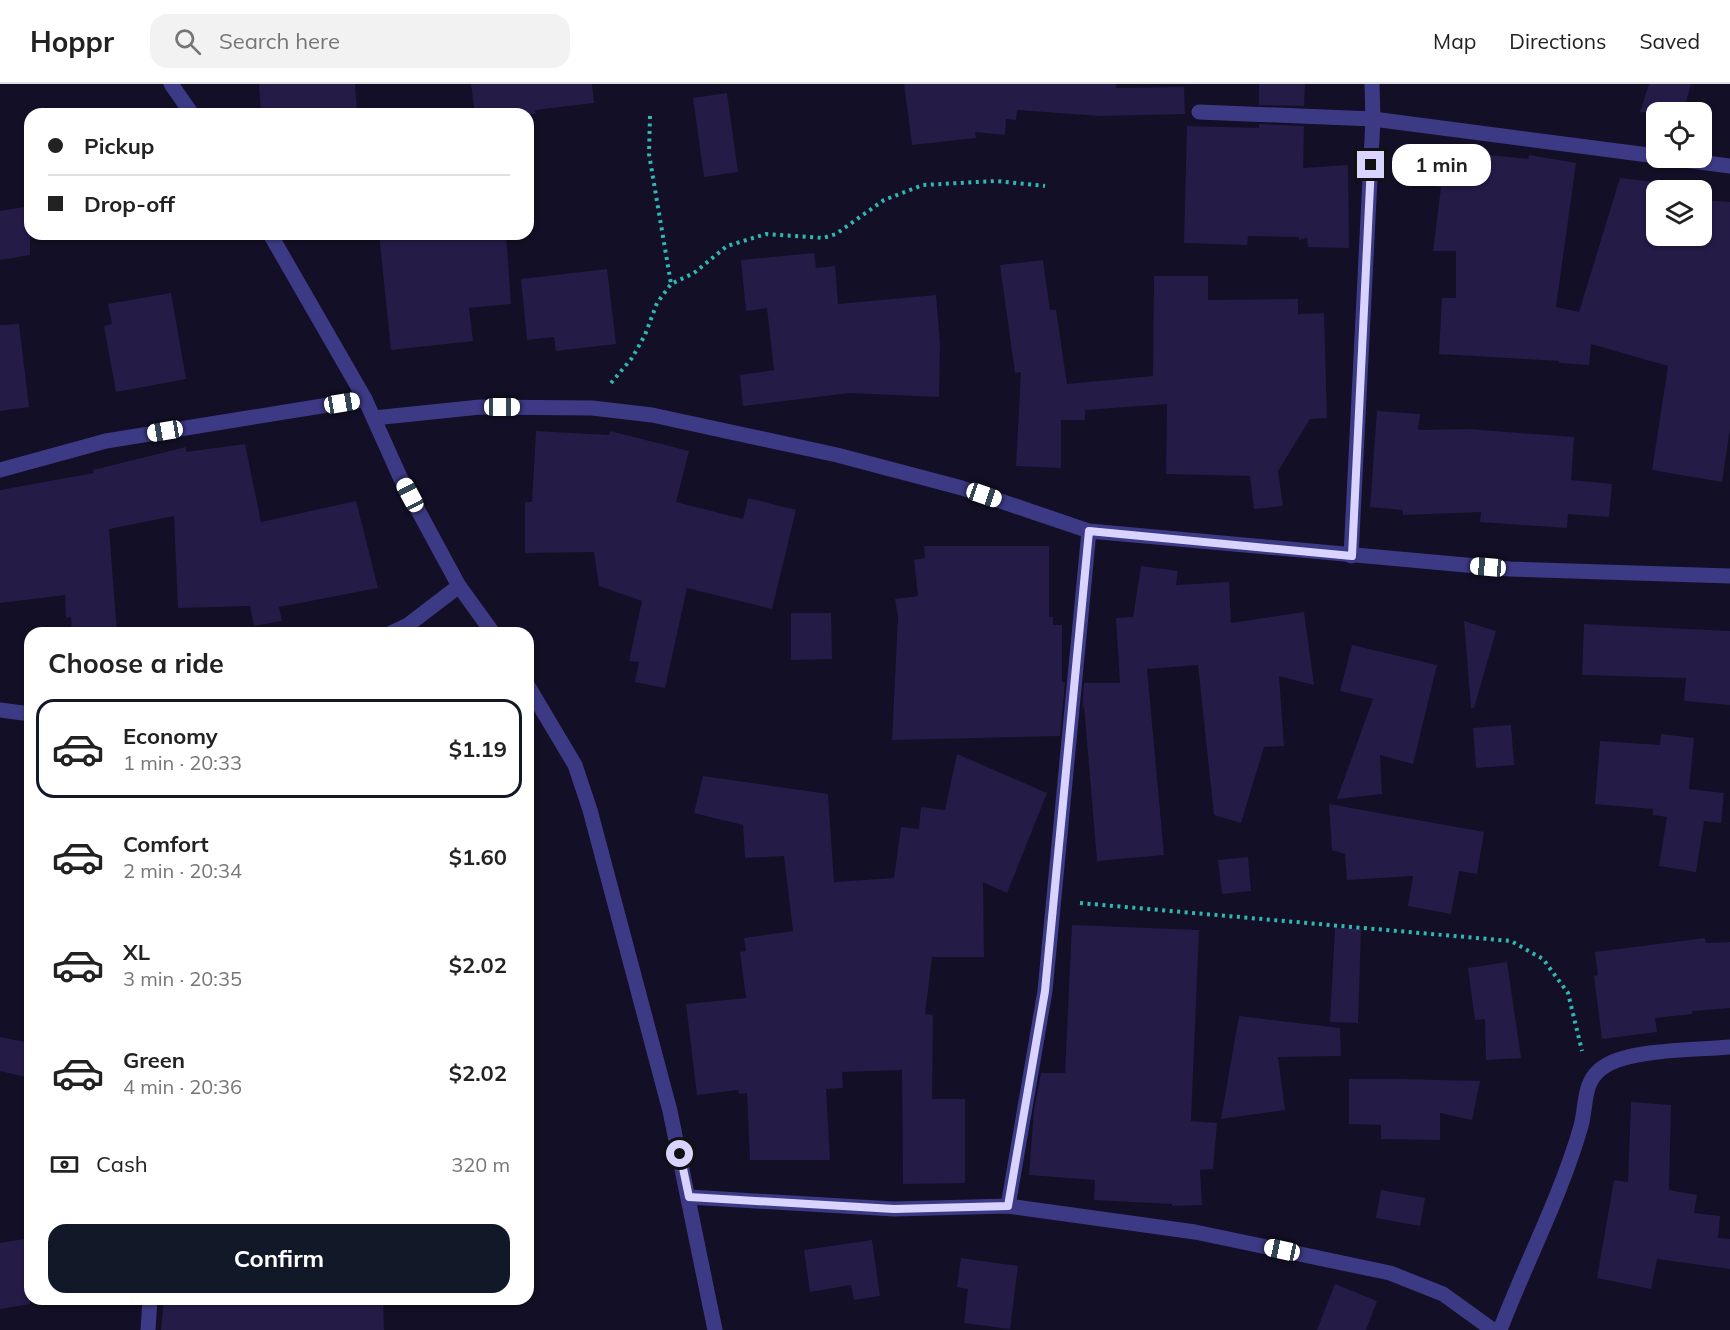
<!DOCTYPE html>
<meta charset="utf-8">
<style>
:root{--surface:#fff;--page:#f2f2f2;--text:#222;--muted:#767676;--line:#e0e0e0;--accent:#111827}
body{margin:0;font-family:Mulish,sans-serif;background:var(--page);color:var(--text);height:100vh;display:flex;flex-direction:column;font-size:22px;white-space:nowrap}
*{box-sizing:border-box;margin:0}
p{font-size:20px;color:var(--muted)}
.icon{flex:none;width:33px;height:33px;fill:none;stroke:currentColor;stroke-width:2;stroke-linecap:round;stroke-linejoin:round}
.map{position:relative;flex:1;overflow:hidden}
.side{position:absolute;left:24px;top:543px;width:510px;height:678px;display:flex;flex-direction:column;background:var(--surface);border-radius:18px;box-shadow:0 2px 4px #0004}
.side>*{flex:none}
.hud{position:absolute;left:24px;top:24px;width:510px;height:132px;border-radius:18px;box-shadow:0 2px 4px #0004;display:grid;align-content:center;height:132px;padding:0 24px;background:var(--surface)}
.fabs{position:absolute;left:1646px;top:18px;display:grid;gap:12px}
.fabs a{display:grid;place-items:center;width:66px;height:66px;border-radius:12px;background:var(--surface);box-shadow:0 2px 4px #0004;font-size:30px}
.end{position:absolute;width:27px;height:27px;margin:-14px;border:8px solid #d9d4ff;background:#111;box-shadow:0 0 0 3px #111}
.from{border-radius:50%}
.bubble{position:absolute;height:42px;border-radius:18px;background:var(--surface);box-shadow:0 2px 4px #0004;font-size:20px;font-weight:700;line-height:42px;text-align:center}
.car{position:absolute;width:18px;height:36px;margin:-18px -9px;border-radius:8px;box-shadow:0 0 4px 2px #0007;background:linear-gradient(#fff 24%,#345 0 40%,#fff 0 76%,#345 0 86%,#fff 0)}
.hud b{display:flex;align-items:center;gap:21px;height:57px;font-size:22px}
.hud b+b{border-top:2px solid var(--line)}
.hud i{width:15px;height:15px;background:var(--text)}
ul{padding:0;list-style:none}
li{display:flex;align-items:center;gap:18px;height:99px;margin:0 12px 9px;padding:0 12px;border:3px solid transparent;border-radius:18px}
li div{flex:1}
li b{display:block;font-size:22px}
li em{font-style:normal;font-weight:700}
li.selected{border-color:var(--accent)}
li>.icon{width:54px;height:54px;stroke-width:1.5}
h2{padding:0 24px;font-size:27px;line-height:72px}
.pay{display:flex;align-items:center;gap:15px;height:66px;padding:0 24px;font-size:22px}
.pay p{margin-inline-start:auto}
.primary-button{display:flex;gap:12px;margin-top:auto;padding:12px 24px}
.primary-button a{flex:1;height:69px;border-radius:18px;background:var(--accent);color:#fff;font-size:24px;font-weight:700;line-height:69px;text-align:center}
header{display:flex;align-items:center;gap:36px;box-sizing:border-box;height:84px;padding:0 30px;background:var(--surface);border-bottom:2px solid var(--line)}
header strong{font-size:28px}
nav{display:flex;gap:33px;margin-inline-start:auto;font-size:21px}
.search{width:420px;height:54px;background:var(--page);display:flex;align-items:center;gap:15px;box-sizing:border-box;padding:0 21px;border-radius:18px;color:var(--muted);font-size:22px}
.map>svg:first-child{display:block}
.building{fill:#241b47}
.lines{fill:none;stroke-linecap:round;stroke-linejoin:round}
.path{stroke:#2fb8b0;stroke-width:4;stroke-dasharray:3 4.5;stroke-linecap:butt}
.minor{stroke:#3d3a85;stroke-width:15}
.route{stroke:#d9d4ff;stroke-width:8}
</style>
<header>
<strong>Hoppr</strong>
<div class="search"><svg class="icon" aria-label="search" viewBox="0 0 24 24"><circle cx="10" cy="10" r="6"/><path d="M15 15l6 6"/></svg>Search here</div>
<nav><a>Map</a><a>Directions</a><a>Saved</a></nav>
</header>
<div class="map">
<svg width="1730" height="1246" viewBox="0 0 1730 1246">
<rect width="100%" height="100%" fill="#130f26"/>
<g class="building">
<path d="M259,0H355L357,27L261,30Z"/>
<path d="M471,0H592L594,19L535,26L536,30H475Z"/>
<path d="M904,0H1116V4L1184,3L1185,30L1100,32L1017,26L1016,36L1006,35L1005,51L975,48L976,54L912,61Z"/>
<path d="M1259,0H1305L1304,22L1259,21Z"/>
<path d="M1649,0H1691L1683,28H1640Z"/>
<path d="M727,9L738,88L704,93L693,14Z"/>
<path d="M1259,40L1304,42L1303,84L1348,81L1349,164L1308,163L1307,154L1299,156V153L1248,152L1247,161L1184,159L1187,42L1259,44Z"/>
<path d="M1430,65L1528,75L1529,71L1576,79L1556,223L1579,228L1620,94L1700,103V106H1656V152H1701V116L1730,118V344L1722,398L1652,386L1668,282L1591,260L1589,281L1559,279V277L1439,270L1442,214H1456V167H1433L1441,103L1426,101Z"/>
<path d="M30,122V171L0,176V127Z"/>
<path d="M379,150H506L511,220L469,224L473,257L391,266Z"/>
<path d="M814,169L816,184L835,182L838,220L936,211L940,260L939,313L849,309L743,322L740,291L774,286L767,224L746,227L741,176Z"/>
<path d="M1043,176L1050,226H1056L1067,300L1153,292L1154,192H1208V216L1298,215V230L1324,229L1327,334L1310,335L1278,387L1283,422L1254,425L1250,392L1166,390L1167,320L1085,326V336H1061V384L1016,382L1021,288L1015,289L1000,181Z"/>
<path d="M607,185L616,260L556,267L554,253L527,256L521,195Z"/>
<path d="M171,209L186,295L116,308L104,242L112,240L108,220Z"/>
<path d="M19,240L29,323L0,327V241Z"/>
<path d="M1377,327L1420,330L1418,346L1468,345L1574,353L1571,396L1612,400L1609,433L1568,430L1567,444L1480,438L1481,428L1403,431V426L1370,423Z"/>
<path d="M536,347L609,351L610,347L689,367L676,418L743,435L748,414L796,426L772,525L687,504L665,604L635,598L639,578L629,577L642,517L599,502L594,468L525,469V418H532Z"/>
<path d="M245,360L261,438L356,417L378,504L279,523L282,537L254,542L250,522L178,524L174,432L109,445L117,549H72L71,533L66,534L65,511L0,519V406L94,389L93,386L186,363V368Z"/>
<path d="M924,462H1049V533H1053V541H1062V598H1065L1060,652L892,656L898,533L895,515L918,512L914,476L925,474Z"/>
<path d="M1141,482L1178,487L1176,501L1229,498L1231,539L1304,528L1314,601L1279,592L1284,662L1264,663L1241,739L1214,731L1198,581L1147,585L1164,771L1097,777L1084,621L1082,627L1084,599H1120L1116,534L1133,533Z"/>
<path d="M791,529H831L832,575L791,576Z"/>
<path d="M1464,537L1496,547L1474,624H1471Z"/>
<path d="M1584,540L1730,547V621L1684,617L1686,594L1582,591Z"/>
<path d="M1352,561L1437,581L1413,680L1380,671L1382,710L1337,715L1373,615L1340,607Z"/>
<path d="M1511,641L1514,681L1476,684L1473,644Z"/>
<path d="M1661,650L1694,654L1689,705L1724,709L1721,739L1704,737L1696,788L1659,782L1667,733L1653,731V725L1595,720L1600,657L1660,661Z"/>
<path d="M957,670L1047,709L1007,809L983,798L984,873H932L925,930L933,931L932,1015H965V1099L903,1100L902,986L842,988L843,1004L826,1005L830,1076H750L747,1009L739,1010L738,1006L697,1011L686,920L746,914L740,868L746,867L744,854L793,847L784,772L745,774L743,741L694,729L703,692L828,710L834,798L894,794L901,743L919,745L921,723L945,726Z"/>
<path d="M1329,720L1484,748L1477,790L1459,787L1451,830L1408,822L1413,792L1347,796L1345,770L1332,766Z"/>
<path d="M1248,773L1251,807L1222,810L1218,776Z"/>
<path d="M1072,841L1199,846L1191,1037L1217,1039L1213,1085L1200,1086L1202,1121L1172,1122V1120L1094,1116L1095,1096L1029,1091L1034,1026L1041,989H1065Z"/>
<path d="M1335,844L1361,845L1358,939L1330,938Z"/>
<path d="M1705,854L1706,859L1730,858V924L1692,927V930L1655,934L1657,948L1602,955L1594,892L1598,891L1595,868Z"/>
<path d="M1507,878L1521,974L1486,976L1485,935L1475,936L1468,884Z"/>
<path d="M1239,932L1340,944L1341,972L1278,973L1285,1026L1221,1035Z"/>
<path d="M0,953L30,959V994L0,987Z"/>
<path d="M1349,995H1398L1480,997L1472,1036L1440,1029V1056L1381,1055V1041L1349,1040Z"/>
<path d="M1631,1018L1671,1021L1669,1106L1697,1111L1694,1129L1720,1132L1718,1154L1730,1155V1185L1657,1175L1651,1205L1597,1194L1614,1096L1628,1098Z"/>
<path d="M1381,1106L1425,1114L1420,1142L1376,1134Z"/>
<path d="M30,1154V1220L0,1225V1159Z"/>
<path d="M872,1156L880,1212L854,1216L851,1201L810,1208L804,1166Z"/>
<path d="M961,1174L1018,1182L1010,1245L964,1239L968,1205L957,1203Z"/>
<path d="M1335,1200L1377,1217L1366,1246H1317Z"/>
<path d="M164,1215H383L384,1246H161Z"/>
</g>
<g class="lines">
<g class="path">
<path d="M650,32L649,70L671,200"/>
<path d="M611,299L632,274L645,251L657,219L671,200L694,189L727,162L766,150L823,154L836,150L884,116L923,101L996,97L1045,102"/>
<path d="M1080,819L1511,857L1543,875L1568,909L1582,967"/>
</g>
<g class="minor">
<path d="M171,0L192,30"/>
<path d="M1199,28L1373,35L1656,72"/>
<path d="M1668,74L1730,82"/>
<path d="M270,150L365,315L400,393L459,502L493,549"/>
<path d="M374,334L480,323L592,324L652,331L837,371L962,404L1089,447L1510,485L1730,492"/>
<path d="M0,386L106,357L365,315"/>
<path d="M1351,472L1373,35L1372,0"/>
<path d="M391,549L408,541L459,502"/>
<path d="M528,602L575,681L590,726L670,1027L715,1246"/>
<path d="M0,626L30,630"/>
<path d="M689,1113L894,1125L1008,1122L1195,1148L1390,1189L1443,1210L1493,1246"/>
<path d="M1008,1122L1045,907L1089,447"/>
<path d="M148,1246L150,1215"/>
<path d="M1500,1246C1526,1178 1561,1112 1581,1042C1587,1020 1582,996 1605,982C1632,965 1696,966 1730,963"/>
</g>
</g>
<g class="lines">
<path class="route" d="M680,1070L689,1113L894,1125L1008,1122L1045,907L1089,447L1352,472L1371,81"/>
</g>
</svg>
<div class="fabs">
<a><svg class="icon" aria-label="locate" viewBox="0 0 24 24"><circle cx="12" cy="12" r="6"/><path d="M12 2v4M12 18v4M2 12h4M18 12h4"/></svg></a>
<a><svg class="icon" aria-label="layers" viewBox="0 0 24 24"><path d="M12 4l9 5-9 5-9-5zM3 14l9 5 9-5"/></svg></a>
</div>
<i class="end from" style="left:680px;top:1070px"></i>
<i class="end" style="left:1371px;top:81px"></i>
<div class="bubble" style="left:1392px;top:60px;width:99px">1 min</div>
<i class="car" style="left:342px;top:319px;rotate:81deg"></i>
<i class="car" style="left:502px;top:323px;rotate:90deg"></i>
<i class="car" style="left:165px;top:347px;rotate:260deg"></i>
<i class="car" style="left:410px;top:411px;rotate:332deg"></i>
<i class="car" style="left:984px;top:411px;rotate:109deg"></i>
<i class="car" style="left:1488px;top:483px;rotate:275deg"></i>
<i class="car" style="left:1282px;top:1166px;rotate:282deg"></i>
<div class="hud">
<b><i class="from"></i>Pickup</b>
<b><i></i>Drop-off</b>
</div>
<section class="side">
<h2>Choose a ride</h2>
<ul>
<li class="selected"><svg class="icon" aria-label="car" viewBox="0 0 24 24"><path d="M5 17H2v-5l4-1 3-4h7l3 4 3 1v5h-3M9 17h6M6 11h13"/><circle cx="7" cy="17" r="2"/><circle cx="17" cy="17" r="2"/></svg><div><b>Economy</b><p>1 min · 20:33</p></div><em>$1.19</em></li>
<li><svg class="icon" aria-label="car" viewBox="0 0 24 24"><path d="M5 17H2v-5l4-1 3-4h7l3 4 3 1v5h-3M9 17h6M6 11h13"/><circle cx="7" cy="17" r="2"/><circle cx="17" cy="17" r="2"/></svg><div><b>Comfort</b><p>2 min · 20:34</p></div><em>$1.60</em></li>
<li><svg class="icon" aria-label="car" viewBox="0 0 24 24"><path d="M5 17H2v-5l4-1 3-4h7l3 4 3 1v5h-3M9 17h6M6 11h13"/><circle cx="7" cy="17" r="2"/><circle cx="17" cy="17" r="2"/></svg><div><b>XL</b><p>3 min · 20:35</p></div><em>$2.02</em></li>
<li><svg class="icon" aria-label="car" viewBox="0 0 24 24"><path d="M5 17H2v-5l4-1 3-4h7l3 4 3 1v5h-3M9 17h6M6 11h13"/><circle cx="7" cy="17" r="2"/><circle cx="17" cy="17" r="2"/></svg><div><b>Green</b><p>4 min · 20:36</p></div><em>$2.02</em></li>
</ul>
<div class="pay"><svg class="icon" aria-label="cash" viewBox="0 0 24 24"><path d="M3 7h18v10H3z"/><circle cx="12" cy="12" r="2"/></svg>Cash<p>320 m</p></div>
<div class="primary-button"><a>Confirm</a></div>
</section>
</div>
